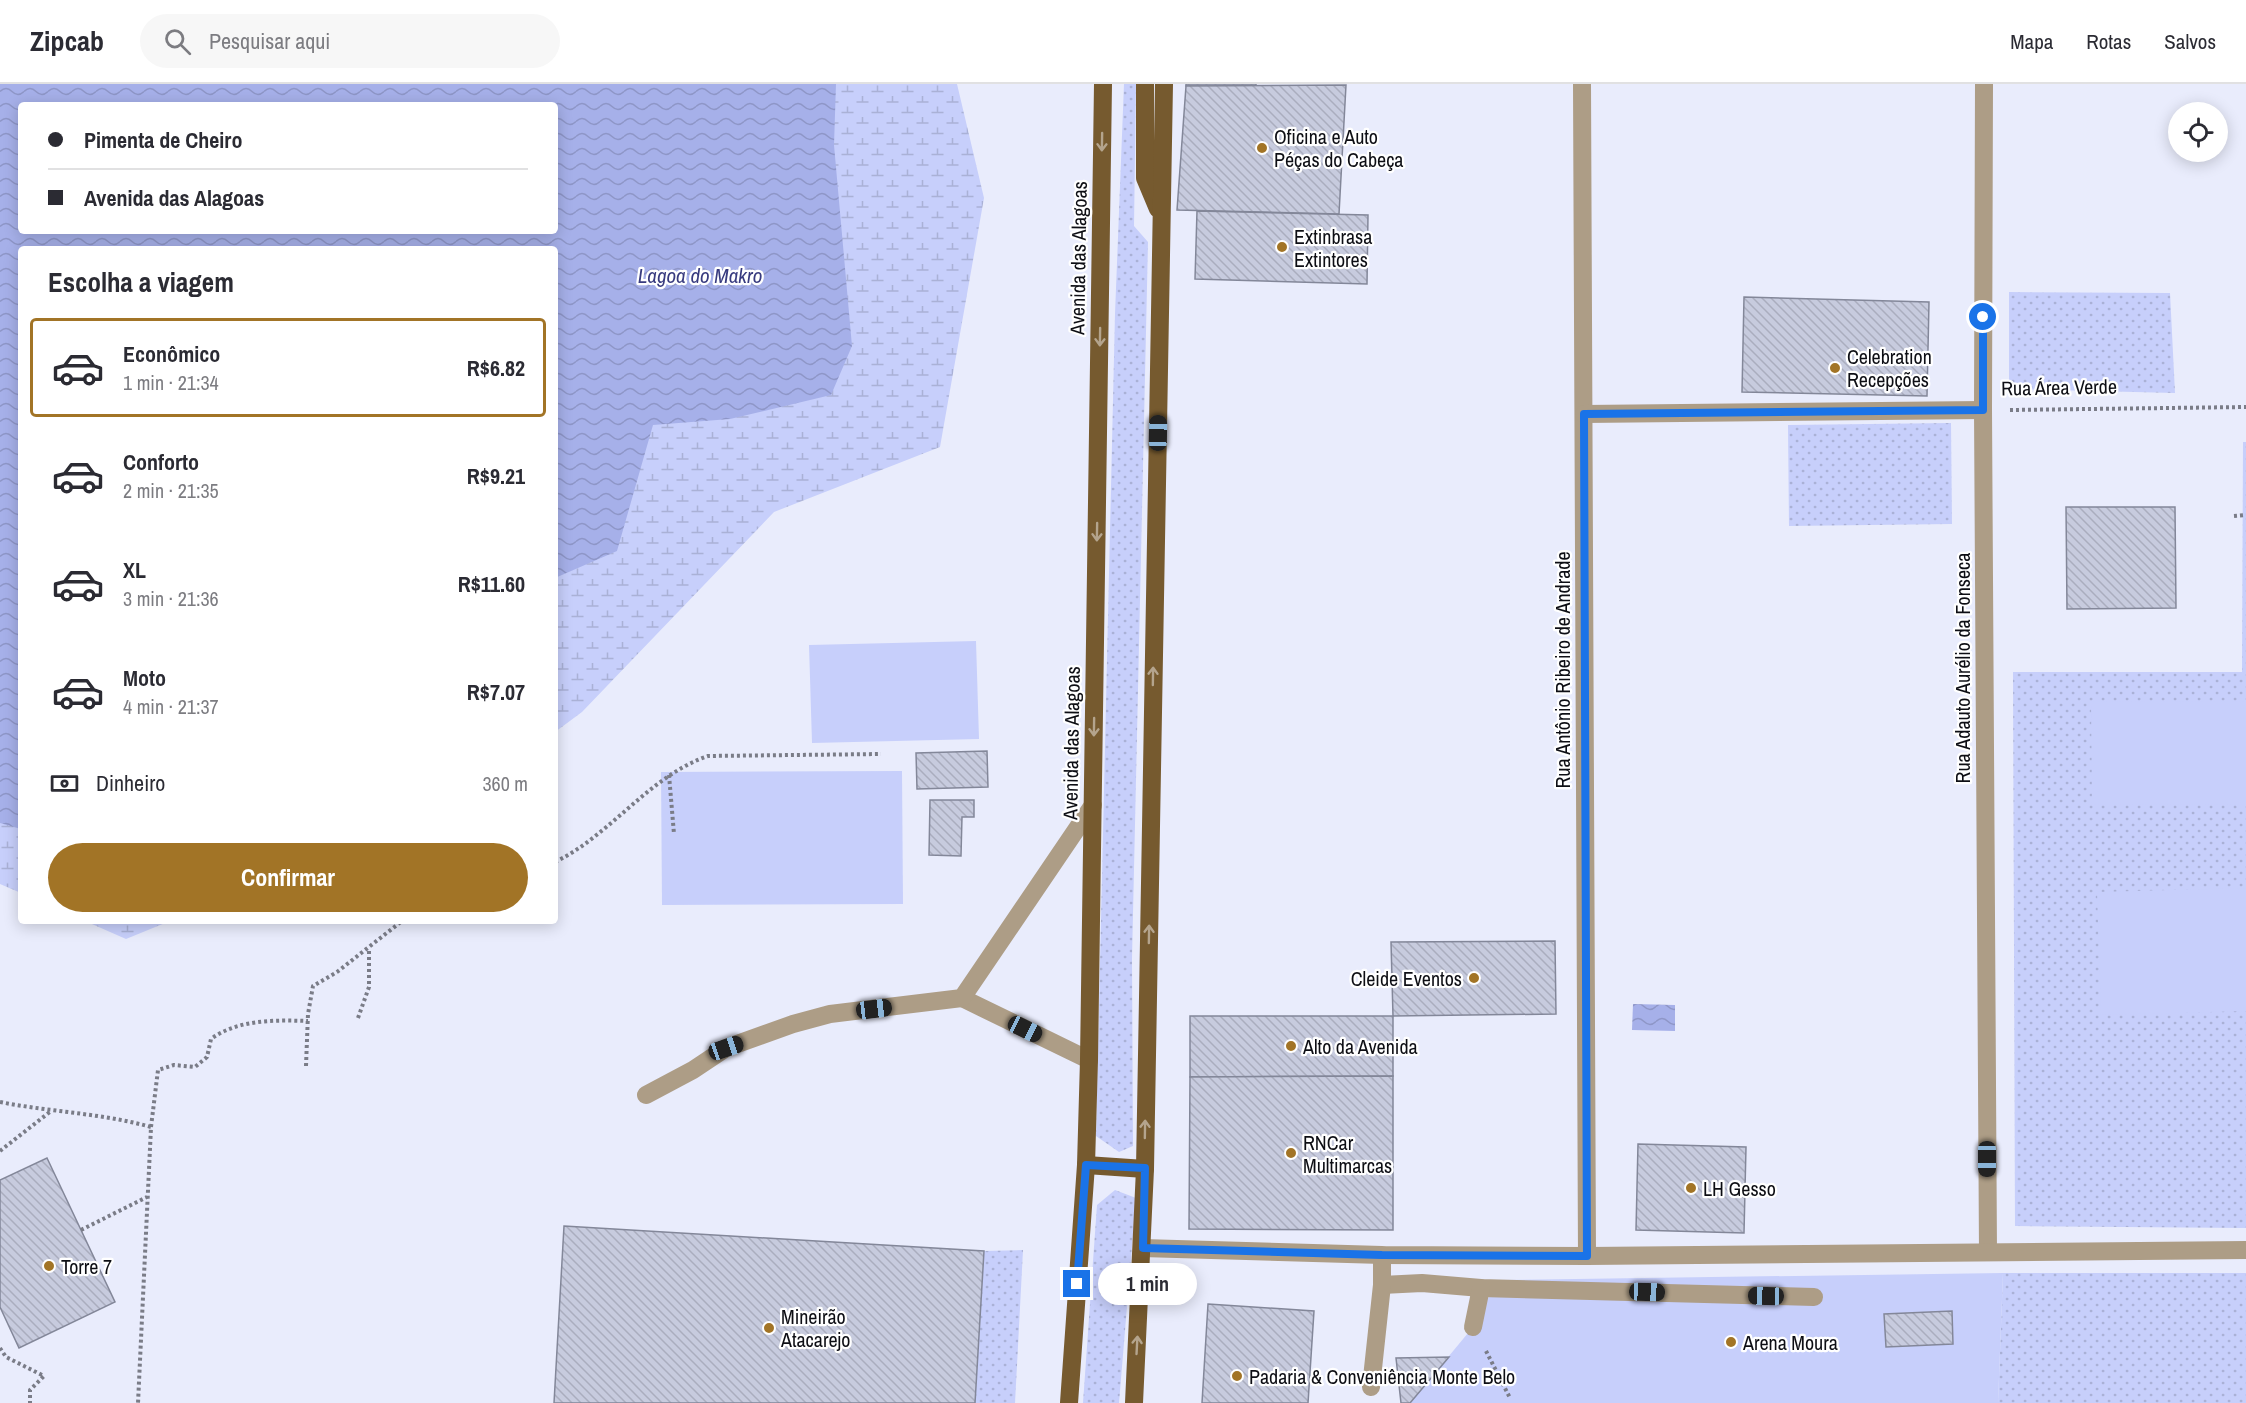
<!DOCTYPE html>
<html lang="pt">
<meta charset="utf-8">
<style>
:root{--surface:#fff;--page:#f7f7f7;--text:#2b2b33;--muted:#7c7c81;--line:#e1e1e2;--accent:#a27426}
body{margin:0;font-family:"Archivo Narrow",sans-serif;background:var(--page);color:var(--text);height:100vh;display:flex;flex-direction:column;font-size:22px;white-space:nowrap}
*{box-sizing:border-box;margin:0}
p{font-size:20px;color:var(--muted)}
.icon{flex:none;width:33px;height:33px;fill:none;stroke:currentColor;stroke-width:2;stroke-linecap:round;stroke-linejoin:round}
.map{position:relative;flex:1;overflow:hidden}
.panel{position:absolute;left:18px;top:162px;width:540px;height:678px;display:flex;flex-direction:column;background:var(--surface);border-radius:6px;box-shadow:0 3px 15px #0003}
.panel>*{flex:none}
.guide{position:absolute;left:18px;top:18px;width:540px;height:132px;border-radius:6px;box-shadow:0 3px 15px #0003;display:grid;align-content:center;height:132px;padding:0 30px;background:var(--surface)}
.buttons{position:absolute;left:2168px;top:18px;display:grid;gap:12px}
.buttons a{display:grid;place-items:center;width:60px;height:60px;border-radius:50%;background:var(--surface);box-shadow:0 3px 15px #0003;font-size:30px}
.end{position:absolute;width:27px;height:27px;margin:-14px;border:8px solid #1a73e8;background:#fff;box-shadow:0 0 0 3px #fff}
.from{border-radius:50%}
.bubble{position:absolute;height:42px;border-radius:21px;background:var(--surface);box-shadow:0 3px 15px #0003;font-size:20px;font-weight:700;line-height:42px;text-align:center}
.car{position:absolute;width:18px;height:36px;margin:-18px -9px;border-radius:8px;box-shadow:0 0 4px 2px #0007;background:linear-gradient(#222 24%,#8ab4d8 0 40%,#222 0 76%,#8ab4d8 0 86%,#222 0)}
.guide b{display:flex;align-items:center;gap:21px;height:57px;font-size:22px}
.guide b+b{border-top:2px solid var(--line)}
.guide i{width:15px;height:15px;background:var(--text)}
ul{padding:0;list-style:none}
li{display:flex;align-items:center;gap:18px;height:99px;margin:0 12px 9px;padding:0 18px;border:3px solid transparent;border-radius:6px}
li div{flex:1}
li b{display:block;font-size:22px}
li em{font-style:normal;font-weight:700}
li.current{border-color:var(--accent)}
li>.icon{width:54px;height:54px;stroke-width:1.5}
h2{padding:0 30px;font-size:27px;line-height:72px}
.pay{display:flex;align-items:center;gap:15px;height:66px;padding:0 30px;font-size:22px}
.pay p{margin-inline-start:auto}
.action{display:flex;gap:12px;margin-top:auto;padding:12px 30px}
.action a{flex:1;height:69px;border-radius:36px;background:var(--accent);color:#fff;font-size:24px;font-weight:700;line-height:69px;text-align:center}
header{display:flex;align-items:center;gap:36px;box-sizing:border-box;height:84px;padding:0 30px;background:var(--surface);border-bottom:2px solid var(--line)}
header strong{font-size:28px}
nav{display:flex;gap:33px;margin-inline-start:auto;font-size:21px}
.search{width:420px;height:54px;background:var(--page);display:flex;align-items:center;gap:15px;box-sizing:border-box;padding:0 21px;border-radius:33px;color:var(--muted);font-size:22px}
.map>svg:first-child{display:block}
.green{fill:url(#green-dots)}
.wetland{fill:url(#wetland-marsh);fill-rule:evenodd}
.pitch{fill:#c7cffb}
.water{fill:url(#water-waves);fill-rule:evenodd}
.building{fill:url(#building-back-hatch);stroke:#838799;stroke-width:1.5}
.lines{fill:none;stroke-linecap:round;stroke-linejoin:round}
.path{stroke:#7a7c87;stroke-width:4;stroke-dasharray:3 3;stroke-linecap:butt}
.minor{stroke:#ad9d86;stroke-width:18}
.major{stroke:#765a2f;stroke-width:18}
.oneway{stroke:#b4a48d}
.route{stroke:#1a73e8;stroke-width:8}
.poi-dot{fill:#a27426;stroke:#fff;stroke-width:2}
.labels{text-anchor:middle;dominant-baseline:central;stroke-width:4.5;stroke-linejoin:round;paint-order:stroke}
.poi-label{font-size:20px;fill:#0d0e14;stroke:#fff;text-anchor:start}
.street-label{font-size:20px;fill:#0d0e14;stroke:#fff}
.water-label{font-size:21px;font-style:italic;fill:#383b7f;stroke:#fff}
</style>
<header>
<strong>Zipcab</strong>
<div class="search"><svg class="icon" aria-label="search" viewBox="0 0 24 24"><circle cx="10" cy="10" r="6"/><path d="M15 15l6 6"/></svg>Pesquisar aqui</div>
<nav><a>Mapa</a><a>Rotas</a><a>Salvos</a></nav>
</header>
<div class="map">
<svg width="2246" height="1319" viewBox="0 0 2246 1319">
<defs>
<pattern id="green-dots" width="8" height="8" patternUnits="userSpaceOnUse" patternTransform="scale(1.5)"><rect width="8" height="8" fill="#c7cffb"/><path d="M2 2h.1M6 6h.1" fill="none" stroke="#aab1d6" stroke-width="1.8" stroke-linecap="round"/></pattern>
<pattern id="wetland-marsh" width="20" height="14" patternUnits="userSpaceOnUse" patternTransform="scale(1.5)"><rect width="20" height="14" fill="#c7cffb"/><path d="M1 5h8M5 5V1M11 12h8M15 12V8" fill="none" stroke="#aab1d6"/></pattern>
<pattern id="water-waves" width="16" height="10" patternUnits="userSpaceOnUse" patternTransform="scale(1.5)"><rect width="16" height="10" fill="#a6b0e9"/><path d="M0 5q4-4 8 0t8 0" fill="none" stroke="#8e96c7"/></pattern>
<pattern id="building-back-hatch" width="6" height="6" patternUnits="userSpaceOnUse" patternTransform="scale(1.5)"><rect width="6" height="6" fill="#c7cbde"/><path d="M-1 5l2 2M0 0l6 6M5-1l2 2" fill="none" stroke="#aaadbe"/></pattern>
</defs>
<rect width="100%" height="100%" fill="#e9ecfc"/>
<g class="green">
<path d="M1124,0H1136L1134,142L1148,158L1132,875L1133,1062L1119,1068L1096,1052L1115,230Z"/>
<path d="M2009,208L2170,209L2175,309L2009,305Z"/>
<path d="M1951,339L1952,440L1789,442L1788,341Z"/>
<path d="M2243,358H2246V1144L2015,1142L2013,588H2242Z"/>
<path d="M1115,1106L1136,1114L1119,1319H1083L1097,1121Z"/>
<path d="M1023,1166L1015,1319H975L984,1167Z"/>
<path d="M2003,1189H2246V1319H1998Z"/>
</g>
<g class="wetland">
<path d="M0,0H957L984,114L940,363L774,428L582,628L555,648V165H21V809L0,800ZM21,21H555V147H21Z"/>
<path d="M85,837H170L126,855Z"/>
</g>
<g class="pitch">
<path d="M976,557L979,655L812,659L809,561Z"/>
<path d="M2246,617V720L2092,721L2091,618Z"/>
<path d="M902,687L903,820L662,821L661,688Z"/>
<path d="M2246,804V927L2101,931L2097,808Z"/>
<path d="M2003,1189L1998,1319H1410L1473,1243L1471,1240L1500,1196Z"/>
</g>
<g class="water">
<path d="M0,0H836L834,61L852,262L831,311L730,335L653,341L617,467L555,494V165H21V745L0,739ZM21,21H555V147H21Z"/>
<path d="M1633,920L1675,921V947L1632,946Z"/>
</g>
<g class="building">
<rect x="1186" y="0" width="70" height="2"/>
<path d="M1346,1L1339,130L1177,126L1186,2Z"/>
<path d="M1197,127L1368,131L1367,200L1195,195Z"/>
<path d="M1744,213L1929,218L1927,312L1742,308Z"/>
<path d="M2066,423H2175L2176,524L2067,525Z"/>
<path d="M987,667L988,703L917,705L916,669Z"/>
<path d="M930,716H974V733H962L961,772L929,771Z"/>
<path d="M1555,857L1556,930L1393,932L1391,858Z"/>
<path d="M1190,932H1393V992L1190,993Z"/>
<path d="M1393,992V1146L1189,1145L1190,993Z"/>
<path d="M1638,1060L1746,1063L1744,1149L1636,1146Z"/>
<path d="M47,1074L115,1218L19,1264L0,1223V1096Z"/>
<path d="M564,1142L984,1167L975,1319H554Z"/>
<path d="M1208,1220L1314,1227L1308,1319H1202Z"/>
<path d="M1952,1227L1953,1260L1886,1263L1884,1230Z"/>
<path d="M1449,1273L1410,1319H1401L1396,1274Z"/>
</g>
<g class="lines">
<g class="path">
<path d="M2010,326L2246,323"/>
<path d="M2234,432L2246,431"/>
<path d="M669,691L674,750"/>
<path d="M555,778C611,751 649,692 708,672L881,670"/>
<path d="M358,934L369,903V865"/>
<path d="M306,982L308,930L313,902L337,888L402,837"/>
<path d="M0,1018C50,1028 101,1029 151,1043L138,1319"/>
<path d="M151,1043L158,986L174,981L195,983L207,973L211,955C238,935 276,936 308,937"/>
<path d="M0,1067L51,1027"/>
<path d="M81,1146L147,1113"/>
<path d="M0,1264L6,1273L44,1292L30,1306V1319"/>
<path d="M1486,1267L1510,1314"/>
</g>
<g class="minor">
<path d="M1582,0L1587,1172"/>
<path d="M1984,0L1983,326L1988,1168"/>
<path d="M1584,330L1983,326"/>
<path d="M962,914L1089,976"/>
<path d="M646,1011L693,986L726,964L793,940L830,930L962,914L1093,721"/>
<path d="M1142,1164L1382,1171L1587,1172L2246,1166"/>
<path d="M1382,1201L1422,1199L1481,1204L1814,1213"/>
<path d="M1473,1243L1481,1204"/>
<path d="M1371,1303L1382,1201V1171"/>
</g>
<g class="major">
<path d="M1145,0V94L1158,125"/>
<path d="M1086,1081L1145,1085"/>
<path d="M1069,1319L1086,1081L1089,976L1103,0"/>
<path d="M1134,1319L1145,1085L1164,0"/>
</g>
</g>
<defs><path id="oneway-shaft" d="M-6 0H5M1.5-3L5.5 0L1.5 3" fill="none" stroke-width="1.6" stroke-linecap="round" stroke-linejoin="round" transform="scale(1.5)"/></defs>
<g class="oneway">
<use href="#oneway-shaft" transform="translate(1102 58) rotate(91)"/>
<use href="#oneway-shaft" transform="translate(1100 253) rotate(91)"/>
<use href="#oneway-shaft" transform="translate(1097 448) rotate(91)"/>
<use href="#oneway-shaft" transform="translate(1153 592) rotate(-89)"/>
<use href="#oneway-shaft" transform="translate(1094 643) rotate(91)"/>
<use href="#oneway-shaft" transform="translate(1149 850) rotate(-89)"/>
<use href="#oneway-shaft" transform="translate(1145 1045) rotate(-89)"/>
<use href="#oneway-shaft" transform="translate(1137 1261) rotate(-87)"/>
</g>
<g class="lines">
<path class="route" d="M1077,1200L1086,1081L1145,1084L1143,1164L1382,1171L1587,1172L1584,330L1983,326V233"/>
</g>
<g class="poi-dot">
<circle cx="1262" cy="64" r="6"/>
<circle cx="1282" cy="163" r="6"/>
<circle cx="1835" cy="284" r="6"/>
<circle cx="1474" cy="894" r="6"/>
<circle cx="1291" cy="962" r="6"/>
<circle cx="1291" cy="1069" r="6"/>
<circle cx="1691" cy="1104" r="6"/>
<circle cx="49" cy="1182" r="6"/>
<circle cx="769" cy="1244" r="6"/>
<circle cx="1731" cy="1258" r="6"/>
<circle cx="1237" cy="1292" r="6"/>
</g>
<g class="labels">
<g class="poi-label">
<text x="1274" y="52">Oficina e Auto<tspan x="1274" dy="23">Péças do Cabeça</tspan></text>
<text x="1294" y="152">Extinbrasa<tspan x="1294" dy="23">Extintores</tspan></text>
<text x="1847" y="272">Celebration<tspan x="1847" dy="23">Recepções</tspan></text>
<text x="1462" y="894" text-anchor="end">Cleide Eventos</text>
<text x="1303" y="962">Alto da Avenida</text>
<text x="1303" y="1058">RNCar<tspan x="1303" dy="23">Multimarcas</tspan></text>
<text x="1703" y="1104">LH Gesso</text>
<text x="61" y="1182">Torre 7</text>
<text x="781" y="1232">Mineirão<tspan x="781" dy="23">Atacarejo</tspan></text>
<text x="1743" y="1258">Arena Moura</text>
<text x="1249" y="1292">Padaria &amp; Conveniência Monte Belo</text>
</g>
<g class="street-label">
<text transform="translate(1078 174) rotate(-89)">Avenida das Alagoas</text>
<text transform="translate(2059 303) rotate(-1)">Rua Área Verde</text>
<text transform="translate(1962 584) rotate(-90)">Rua Adauto Aurélio da Fonseca</text>
<text transform="translate(1562 586) rotate(-90)">Rua Antônio Ribeiro de Andrade</text>
<text transform="translate(1071 659) rotate(-89)">Avenida das Alagoas</text>
</g>
<g class="water-label">
<text x="700" y="191">Lagoa do Makro</text>
</g>
</g>
</svg>
<div class="buttons">
<a><svg class="icon" aria-label="locate" viewBox="0 0 24 24"><circle cx="12" cy="12" r="6"/><path d="M12 2v4M12 18v4M2 12h4M18 12h4"/></svg></a>
</div>
<i class="end from" style="left:1983px;top:233px"></i>
<i class="end" style="left:1077px;top:1200px"></i>
<div class="bubble" style="left:1098px;top:1179px;width:99px">1 min</div>
<i class="car" style="left:1158px;top:349px;rotate:1deg"></i>
<i class="car" style="left:874px;top:925px;rotate:83deg"></i>
<i class="car" style="left:1025px;top:945px;rotate:116deg"></i>
<i class="car" style="left:726px;top:964px;rotate:71deg"></i>
<i class="car" style="left:1987px;top:1075px;rotate:180deg"></i>
<i class="car" style="left:1647px;top:1208px;rotate:92deg"></i>
<i class="car" style="left:1766px;top:1212px;rotate:271deg"></i>
<div class="guide">
<b><i class="from"></i>Pimenta de Cheiro</b>
<b><i></i>Avenida das Alagoas</b>
</div>
<section class="panel">
<h2>Escolha a viagem</h2>
<ul>
<li class="current"><svg class="icon" aria-label="car" viewBox="0 0 24 24"><path d="M5 17H2v-5l4-1 3-4h7l3 4 3 1v5h-3M9 17h6M6 11h13"/><circle cx="7" cy="17" r="2"/><circle cx="17" cy="17" r="2"/></svg><div><b>Econômico</b><p>1 min · 21:34</p></div><em>R$6.82</em></li>
<li><svg class="icon" aria-label="car" viewBox="0 0 24 24"><path d="M5 17H2v-5l4-1 3-4h7l3 4 3 1v5h-3M9 17h6M6 11h13"/><circle cx="7" cy="17" r="2"/><circle cx="17" cy="17" r="2"/></svg><div><b>Conforto</b><p>2 min · 21:35</p></div><em>R$9.21</em></li>
<li><svg class="icon" aria-label="car" viewBox="0 0 24 24"><path d="M5 17H2v-5l4-1 3-4h7l3 4 3 1v5h-3M9 17h6M6 11h13"/><circle cx="7" cy="17" r="2"/><circle cx="17" cy="17" r="2"/></svg><div><b>XL</b><p>3 min · 21:36</p></div><em>R$11.60</em></li>
<li><svg class="icon" aria-label="car" viewBox="0 0 24 24"><path d="M5 17H2v-5l4-1 3-4h7l3 4 3 1v5h-3M9 17h6M6 11h13"/><circle cx="7" cy="17" r="2"/><circle cx="17" cy="17" r="2"/></svg><div><b>Moto</b><p>4 min · 21:37</p></div><em>R$7.07</em></li>
</ul>
<div class="pay"><svg class="icon" aria-label="cash" viewBox="0 0 24 24"><path d="M3 7h18v10H3z"/><circle cx="12" cy="12" r="2"/></svg>Dinheiro<p>360 m</p></div>
<div class="action"><a>Confirmar</a></div>
</section>
</div>
